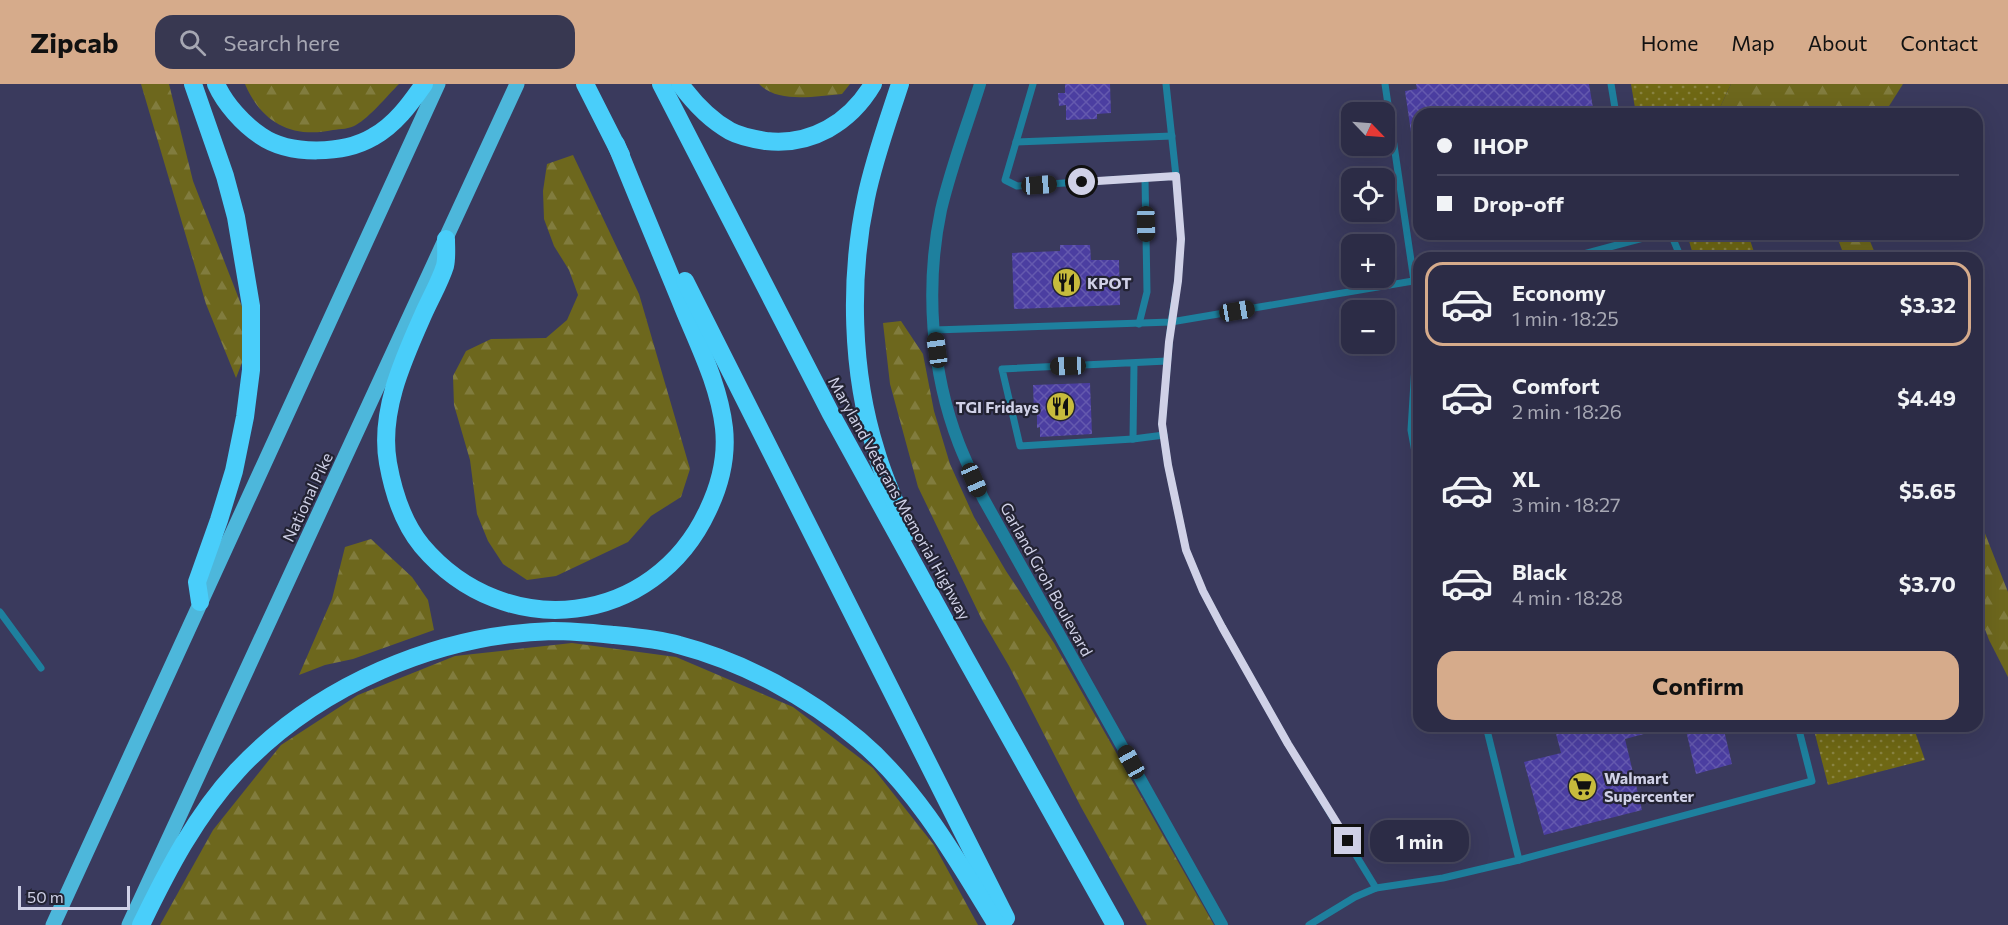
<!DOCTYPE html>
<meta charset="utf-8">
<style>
:root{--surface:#2c2c46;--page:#383851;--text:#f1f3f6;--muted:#a6a7b3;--line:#48485f;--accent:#d6ab8b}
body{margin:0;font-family:Commissioner,sans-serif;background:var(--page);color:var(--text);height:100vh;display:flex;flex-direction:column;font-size:22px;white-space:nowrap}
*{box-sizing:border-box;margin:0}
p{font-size:20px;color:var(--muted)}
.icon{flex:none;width:33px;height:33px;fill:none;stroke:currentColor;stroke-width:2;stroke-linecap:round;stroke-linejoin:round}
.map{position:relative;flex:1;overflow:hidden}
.side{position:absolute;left:1413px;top:168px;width:570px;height:480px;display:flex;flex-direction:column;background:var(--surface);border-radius:18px;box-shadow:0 6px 24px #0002,0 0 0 2px var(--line)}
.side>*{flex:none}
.hud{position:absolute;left:1413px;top:24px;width:570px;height:132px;border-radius:18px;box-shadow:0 6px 24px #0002,0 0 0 2px var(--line);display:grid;align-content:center;height:132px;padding:0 24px;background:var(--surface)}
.needle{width:39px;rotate:115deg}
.controls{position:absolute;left:1341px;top:18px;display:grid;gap:12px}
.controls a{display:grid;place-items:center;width:54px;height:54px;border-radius:12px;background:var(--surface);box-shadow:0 6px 24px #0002,0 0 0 2px var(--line);font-size:30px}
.scale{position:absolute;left:18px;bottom:15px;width:112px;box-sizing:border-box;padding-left:6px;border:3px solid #d0d1e7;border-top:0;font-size:16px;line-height:21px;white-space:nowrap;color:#d0d1e7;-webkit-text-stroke:4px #232333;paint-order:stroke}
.end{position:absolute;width:27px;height:27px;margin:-14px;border:8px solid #d0d1e7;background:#111;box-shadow:0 0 0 3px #111}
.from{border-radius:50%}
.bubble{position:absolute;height:42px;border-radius:18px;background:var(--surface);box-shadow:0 6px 24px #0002,0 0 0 2px var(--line);font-size:20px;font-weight:700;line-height:42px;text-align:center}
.car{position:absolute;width:18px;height:36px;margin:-18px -9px;border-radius:8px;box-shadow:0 0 4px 2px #0007;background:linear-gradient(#222 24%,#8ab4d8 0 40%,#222 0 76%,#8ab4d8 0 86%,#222 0)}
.hud b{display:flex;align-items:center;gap:21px;height:57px;font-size:22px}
.hud b+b{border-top:2px solid var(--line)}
.hud i{width:15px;height:15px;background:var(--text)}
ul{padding:10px 0 0;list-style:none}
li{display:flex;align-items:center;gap:18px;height:84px;margin:0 12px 9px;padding:0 12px;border:3px solid transparent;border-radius:18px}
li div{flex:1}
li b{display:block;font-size:22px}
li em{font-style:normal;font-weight:700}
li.active{border-color:var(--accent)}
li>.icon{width:54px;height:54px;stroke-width:1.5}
.primary-button{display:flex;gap:12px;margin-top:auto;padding:12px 24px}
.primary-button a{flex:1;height:69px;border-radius:18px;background:var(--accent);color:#111;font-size:24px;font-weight:700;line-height:69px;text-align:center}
header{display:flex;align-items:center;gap:36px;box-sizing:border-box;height:84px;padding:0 30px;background:var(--accent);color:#111}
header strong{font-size:28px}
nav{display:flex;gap:33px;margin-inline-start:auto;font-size:21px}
.search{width:420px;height:54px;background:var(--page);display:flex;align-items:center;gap:15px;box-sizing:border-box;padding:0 21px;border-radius:18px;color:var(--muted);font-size:22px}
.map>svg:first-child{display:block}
.grass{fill:url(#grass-dots)}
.forest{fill:url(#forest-firs)}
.building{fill:url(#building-cross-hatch)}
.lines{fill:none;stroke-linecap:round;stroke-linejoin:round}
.service{stroke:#1e809e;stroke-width:7}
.tertiary{stroke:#1e809e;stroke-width:12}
.primary{stroke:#4db7db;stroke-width:15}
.motorway{stroke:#49cefa;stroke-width:18}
.route{stroke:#d0d1e7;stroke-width:8}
.labels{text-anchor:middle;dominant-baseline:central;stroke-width:4.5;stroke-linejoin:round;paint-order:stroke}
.poi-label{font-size:16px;font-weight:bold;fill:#d0d1e7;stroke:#232333;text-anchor:start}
.street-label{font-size:16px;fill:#d0d1e7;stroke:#232333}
</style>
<header>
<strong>Zipcab</strong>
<div class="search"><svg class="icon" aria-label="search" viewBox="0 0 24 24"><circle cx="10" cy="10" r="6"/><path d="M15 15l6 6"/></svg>Search here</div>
<nav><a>Home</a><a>Map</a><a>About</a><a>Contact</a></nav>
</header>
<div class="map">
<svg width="2008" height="841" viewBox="0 0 2008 841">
<defs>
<pattern id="grass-dots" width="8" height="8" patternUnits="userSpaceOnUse" patternTransform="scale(1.5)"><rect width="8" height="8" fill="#6f6814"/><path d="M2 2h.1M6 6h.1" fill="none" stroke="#898342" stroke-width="1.8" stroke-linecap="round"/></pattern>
<pattern id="forest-firs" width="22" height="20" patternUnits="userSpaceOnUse" patternTransform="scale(1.5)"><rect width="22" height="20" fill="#6d671d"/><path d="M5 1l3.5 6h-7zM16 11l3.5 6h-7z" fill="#817c3e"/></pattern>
<pattern id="building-cross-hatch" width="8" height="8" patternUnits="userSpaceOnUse" patternTransform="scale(1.5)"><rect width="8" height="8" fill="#4b3ea1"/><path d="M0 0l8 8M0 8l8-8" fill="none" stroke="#6459ae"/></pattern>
</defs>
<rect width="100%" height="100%" fill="#3a3a5d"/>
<g class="grass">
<path d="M1631,0H1731L1717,30H1636Z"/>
<path d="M1687,150H1748L1756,174H1694Z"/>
<path d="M1813,642H1913L1925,676L1828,701Z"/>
</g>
<g class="forest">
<path d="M141,0H169L193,97L246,233L249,261L236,294L206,220Z"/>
<path d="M245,0H399C387,12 370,33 356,41C350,45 340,45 333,46C292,55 261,38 245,0Z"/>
<path d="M759,0H850L842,10C816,12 778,20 759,0Z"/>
<path d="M1731,0H1903L1884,30H1717Z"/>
<path d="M573,71L639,210L690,385L681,413L651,432L628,458L556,492L527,496L503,480L488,457L477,430L470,376L454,321L453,292L466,267L491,255L546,254L567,236L578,211L569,186L554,162L544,135L543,107L547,80Z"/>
<path d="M1836,150H1867L1877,174H1845Z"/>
<path d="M901,237L923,270L934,327L950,380L974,433L1006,487L1054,559L1214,841H1147L1081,723L1009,582L982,536L918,403L890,300L883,239Z"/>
<path d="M1977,429L2008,508V593L1989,556L1977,524Z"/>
<path d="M371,455L412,493L428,516L434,546L353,575L325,581L299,591L332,515L345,463Z"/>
<path d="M572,559L676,573L793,623L873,684L934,761L978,841H160L213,746L281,661L358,611L455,572Z"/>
</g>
<g class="building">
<path d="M1065,0H1110L1111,29L1097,30V35L1066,36V21L1059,22L1058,9H1065Z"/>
<path d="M1416,0H1589L1594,30H1419V54L1412,55L1405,7L1417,5Z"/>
<path d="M1060,161H1090L1091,176H1119L1120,221L1014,225L1012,169L1060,167Z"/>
<path d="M1090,299L1092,350L1040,353V343L1037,344V327H1034L1033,301Z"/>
<path d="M1554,642H1658L1659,646L1625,655L1642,726L1544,751L1524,678L1561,669Z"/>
<path d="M1685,642H1723L1732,680L1696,690Z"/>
</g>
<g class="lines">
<g class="service">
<path d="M1033,0L1005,96L1017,102L1176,92"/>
<path d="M1166,0L1176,92L1181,155L1178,197L1171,238L1162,340L1168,381L1186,466L1203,507L1222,543L1288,660L1376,804"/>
<path d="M1385,0L1414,197L1418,234L1411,346L1419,390"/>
<path d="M1611,0L1616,30"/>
<path d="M1016,58L1172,52"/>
<path d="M1671,150L1681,174"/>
<path d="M1560,174L1580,171L1658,150"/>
<path d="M1139,240L1147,208L1145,94"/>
<path d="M934,246L1171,238L1419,196"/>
<path d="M1134,280L1133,355L1020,362L1002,285L1167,277"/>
<path d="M1133,355L1164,351"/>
<path d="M0,528L41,584"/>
<path d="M1519,776L1812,697L1798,642"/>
<path d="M1309,841L1355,813L1376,804L1443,794L1519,776L1486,642"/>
</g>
<path class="tertiary" d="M980,0C967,42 951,83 941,126C925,202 931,288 959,360C966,378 975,396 983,414L1222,841"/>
<g class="primary">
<path d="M53,841L438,0"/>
<path d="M129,841L517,0"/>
</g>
<g class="motorway">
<path d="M193,0L225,92L236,133L251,222V286L245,333L234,387L219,436L197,498L200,518"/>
<path d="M216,0C225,20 243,40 261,52C290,72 344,70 373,53C395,41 410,20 424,0"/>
<path d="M585,0L621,71"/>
<path d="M661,0L831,330L966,575L1115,841"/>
<path d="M680,0C694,19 710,36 730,47C741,53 754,55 766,57C811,62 850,39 873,0"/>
<path d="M900,0C888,37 874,75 866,114C849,194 851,288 876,367C884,395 896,421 908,448"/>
<path d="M446,155C446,164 447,174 445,182C440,198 430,215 423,231C403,276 379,328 388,379C393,407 403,439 422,462C505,560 654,543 708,426C720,401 727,372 724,344C719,301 699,262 683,223C661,169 638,115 616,60"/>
<path d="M685,197L1006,834"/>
<path d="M141,841C167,787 196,731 237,687C316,602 437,550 553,547C573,547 593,549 614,551C635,553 658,555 679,561C744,578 808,613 859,656C918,706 957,776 997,841"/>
</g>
</g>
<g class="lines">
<path class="route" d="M1082,98L1176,92L1181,155L1178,197L1169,258L1162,340L1168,381L1186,466L1203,507L1222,543L1288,660L1348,757"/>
</g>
<defs>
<symbol id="restaurant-disc" viewBox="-11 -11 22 22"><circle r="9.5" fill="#c7bb3c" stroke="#232333"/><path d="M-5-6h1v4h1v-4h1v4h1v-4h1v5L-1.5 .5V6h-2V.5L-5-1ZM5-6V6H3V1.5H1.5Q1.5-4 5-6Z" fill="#111"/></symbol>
<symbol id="supermarket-disc" viewBox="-11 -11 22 22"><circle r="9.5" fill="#c7bb3c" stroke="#232333"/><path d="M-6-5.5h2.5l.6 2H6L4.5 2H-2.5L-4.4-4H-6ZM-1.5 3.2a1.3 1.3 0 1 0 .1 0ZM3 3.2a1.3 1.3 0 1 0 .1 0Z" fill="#111"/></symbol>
</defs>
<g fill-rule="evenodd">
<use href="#restaurant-disc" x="1050" y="182" width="33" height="33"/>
<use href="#restaurant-disc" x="1044" y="306" width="33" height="33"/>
<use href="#supermarket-disc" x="1566" y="686" width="33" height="33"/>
</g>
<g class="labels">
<g class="poi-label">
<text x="1087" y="198">KPOT</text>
<text x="1039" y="322" text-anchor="end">TGI Fridays</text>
<text x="1604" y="693">Walmart<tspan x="1604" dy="18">Supercenter</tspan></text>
</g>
<g class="street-label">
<text transform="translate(307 413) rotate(-65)">National Pike</text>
<text transform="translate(900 414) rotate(61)">Maryland Veterans Memorial Highway</text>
<text transform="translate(1047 495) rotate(61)">Garland Groh Boulevard</text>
</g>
</g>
</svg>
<div class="controls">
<a><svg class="needle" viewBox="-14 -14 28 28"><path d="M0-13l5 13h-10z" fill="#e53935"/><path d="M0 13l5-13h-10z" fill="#a6a7b3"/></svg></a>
<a><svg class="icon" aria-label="locate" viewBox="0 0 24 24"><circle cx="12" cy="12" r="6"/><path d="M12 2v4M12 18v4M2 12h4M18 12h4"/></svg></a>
<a>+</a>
<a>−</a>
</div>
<div class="scale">50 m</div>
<i class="end from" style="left:1082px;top:98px"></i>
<i class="end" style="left:1348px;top:757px"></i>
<div class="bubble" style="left:1370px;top:736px;width:99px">1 min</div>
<i class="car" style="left:1039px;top:101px;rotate:86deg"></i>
<i class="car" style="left:1146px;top:140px;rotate:179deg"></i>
<i class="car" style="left:1237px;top:227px;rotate:80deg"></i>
<i class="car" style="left:937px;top:266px;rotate:352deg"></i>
<i class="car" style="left:1068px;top:282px;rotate:268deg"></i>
<i class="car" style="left:974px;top:396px;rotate:156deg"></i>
<i class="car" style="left:1131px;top:678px;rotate:331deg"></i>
<div class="hud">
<b><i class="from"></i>IHOP</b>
<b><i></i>Drop-off</b>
</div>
<section class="side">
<ul>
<li class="active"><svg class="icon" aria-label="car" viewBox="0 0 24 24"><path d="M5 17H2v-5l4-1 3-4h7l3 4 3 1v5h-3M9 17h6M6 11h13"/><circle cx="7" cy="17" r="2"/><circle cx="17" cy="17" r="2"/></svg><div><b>Economy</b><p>1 min · 18:25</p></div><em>$3.32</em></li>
<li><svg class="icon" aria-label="car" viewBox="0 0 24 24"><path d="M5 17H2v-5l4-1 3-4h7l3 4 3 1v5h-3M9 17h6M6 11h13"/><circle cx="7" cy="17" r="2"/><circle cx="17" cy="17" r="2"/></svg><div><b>Comfort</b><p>2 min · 18:26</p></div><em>$4.49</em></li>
<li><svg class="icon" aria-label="car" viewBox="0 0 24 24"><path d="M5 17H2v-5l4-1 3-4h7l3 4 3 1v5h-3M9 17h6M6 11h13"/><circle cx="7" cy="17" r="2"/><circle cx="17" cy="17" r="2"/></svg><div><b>XL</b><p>3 min · 18:27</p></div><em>$5.65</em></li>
<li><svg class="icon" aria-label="car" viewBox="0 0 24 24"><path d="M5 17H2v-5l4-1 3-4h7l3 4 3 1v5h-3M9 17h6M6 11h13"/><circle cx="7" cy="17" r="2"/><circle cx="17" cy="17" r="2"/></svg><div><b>Black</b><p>4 min · 18:28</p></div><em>$3.70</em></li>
</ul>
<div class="primary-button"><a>Confirm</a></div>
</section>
</div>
